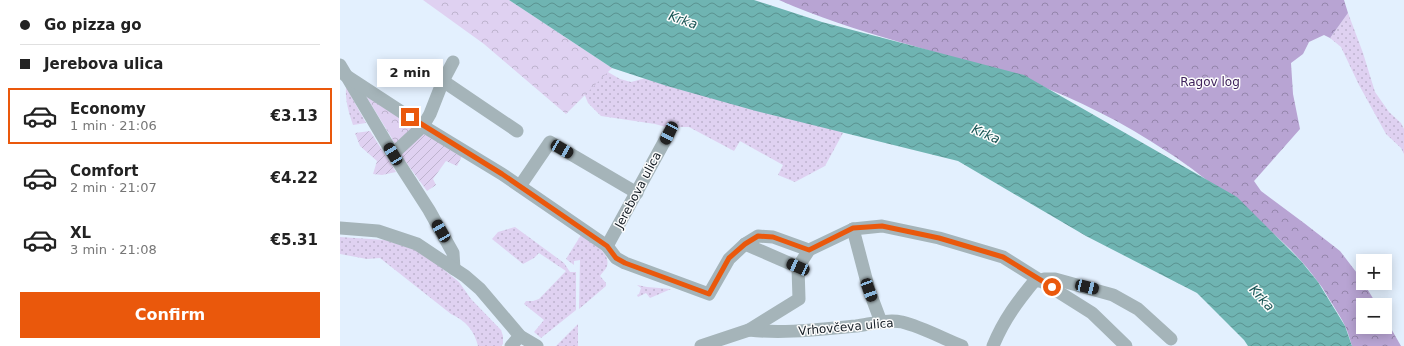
<!DOCTYPE html>
<meta charset="utf-8">
<style>
:root{--surface:#fff;--page:#f2f2f2;--text:#222;--muted:#767676;--line:#e0e0e0;--accent:#ea580c}
body{margin:0;font-family:"DejaVu Sans",sans-serif;background:var(--page);color:var(--text);height:100vh;display:flex;flex-direction:column;font-size:15px;white-space:nowrap}
*{box-sizing:border-box;margin:0}
p{font-size:13px;color:var(--muted)}
.icon{flex:none;width:22px;height:22px;fill:none;stroke:currentColor;stroke-width:2;stroke-linecap:round;stroke-linejoin:round}
.map{position:relative;flex:1;overflow:hidden}
.panel{display:flex;flex-direction:column;background:var(--surface);width:340px}
.panel>*{flex:none}
.top-card{display:grid;align-content:center;height:88px;padding:0 20px;background:var(--surface)}
.buttons{position:absolute;left:1016px;top:254px;display:grid;gap:8px}
.buttons a{display:grid;place-items:center;width:36px;height:36px;border-radius:0px;background:var(--surface);box-shadow:0 2px 10px #0003;font-size:20px}
.end{position:absolute;width:18px;height:18px;margin:-9px;border:5px solid #ea580c;background:#fff;box-shadow:0 0 0 2px #fff}
.from{border-radius:50%}
.bubble{position:absolute;height:28px;border-radius:0px;background:var(--surface);box-shadow:0 2px 10px #0003;font-size:13px;font-weight:600;line-height:28px;text-align:center}
.car{position:absolute;width:12px;height:24px;margin:-12px -6px;border-radius:5px;box-shadow:0 0 3px 1px #0007;background:linear-gradient(#222 24%,#8ab4d8 0 40%,#222 0 76%,#8ab4d8 0 86%,#222 0)}
.top-card b{display:flex;align-items:center;gap:14px;height:38px;font-size:15px}
.top-card b+b{border-top:1px solid var(--line)}
.top-card i{width:10px;height:10px;background:var(--text)}
ul{padding:0;list-style:none}
li{display:flex;align-items:center;gap:12px;height:56px;margin:0 8px 6px;padding:0 12px;border:2px solid transparent;border-radius:0px}
li div{flex:1}
li b{display:block;font-size:15px}
li em{font-style:normal;font-weight:600}
li.current{border-color:var(--accent)}
li>.icon{width:36px;height:36px;stroke-width:1.5}
.primary-button{display:flex;gap:8px;margin-top:auto;padding:8px 20px}
.primary-button a{flex:1;height:46px;border-radius:0px;background:var(--accent);color:#fff;font-size:16px;font-weight:600;line-height:46px;text-align:center}
main{display:flex;flex:1;min-height:0}
.map>svg:first-child{display:block}
.grass{fill:url(#grass-dots)}
.forest{fill:url(#forest-crowns)}
.park{fill:url(#park-crowns)}
.garden{fill:url(#garden-furrows)}
.water{fill:url(#water-waves)}
.lines{fill:none;stroke-linecap:round;stroke-linejoin:round}
.street{stroke:#a5b4b9;stroke-width:13}
.route{stroke:#ea580c;stroke-width:5}
.labels{text-anchor:middle;dominant-baseline:central;stroke-width:3;stroke-linejoin:round;paint-order:stroke}
.park-label{font-size:12px;fill:#3f225b;stroke:#fcfcfc}
.street-label{font-size:12px;fill:#121a22;stroke:#fcfcfc}
.water-label{font-size:13px;font-style:italic;fill:#185453;stroke:#fcfcfc}
</style>
<main>
<section class="panel">
<div class="top-card">
<b><i class="from"></i>Go pizza go</b>
<b><i></i>Jerebova ulica</b>
</div>
<ul>
<li class="current"><svg class="icon" aria-label="car" viewBox="0 0 24 24"><path d="M5 17H2v-5l4-1 3-4h7l3 4 3 1v5h-3M9 17h6M6 11h13"/><circle cx="7" cy="17" r="2"/><circle cx="17" cy="17" r="2"/></svg><div><b>Economy</b><p>1 min · 21:06</p></div><em>€3.13</em></li>
<li><svg class="icon" aria-label="car" viewBox="0 0 24 24"><path d="M5 17H2v-5l4-1 3-4h7l3 4 3 1v5h-3M9 17h6M6 11h13"/><circle cx="7" cy="17" r="2"/><circle cx="17" cy="17" r="2"/></svg><div><b>Comfort</b><p>2 min · 21:07</p></div><em>€4.22</em></li>
<li><svg class="icon" aria-label="car" viewBox="0 0 24 24"><path d="M5 17H2v-5l4-1 3-4h7l3 4 3 1v5h-3M9 17h6M6 11h13"/><circle cx="7" cy="17" r="2"/><circle cx="17" cy="17" r="2"/></svg><div><b>XL</b><p>3 min · 21:08</p></div><em>€5.31</em></li>
</ul>
<div class="primary-button"><a>Confirm</a></div>
</section>
<div class="map">
<svg width="1064" height="346" viewBox="0 0 1064 346">
<defs>
<pattern id="grass-dots" width="8" height="8" patternUnits="userSpaceOnUse"><rect width="8" height="8" fill="#dfd1f1"/><path d="M2 2h.1M6 6h.1" fill="none" stroke="#beb3ce" stroke-width="1.8" stroke-linecap="round"/></pattern>
<pattern id="forest-crowns" width="20" height="18" patternUnits="userSpaceOnUse"><rect width="20" height="18" fill="#b8a4d3"/><path d="M2 6a3 3 0 1 1 6 0M12 15a3 3 0 1 1 6 0" fill="none" stroke="#9485ab"/></pattern>
<pattern id="park-crowns" width="20" height="18" patternUnits="userSpaceOnUse"><rect width="20" height="18" fill="#dfd1f1"/><path d="M2 6a3 3 0 1 1 6 0M12 15a3 3 0 1 1 6 0" fill="none" stroke="#beb3ce"/></pattern>
<pattern id="garden-furrows" width="10" height="10" patternUnits="userSpaceOnUse"><rect width="10" height="10" fill="#dfd1f1"/><path d="M-1 1l2-2M0 10L10 0M9 11l2-2" fill="none" stroke="#beb3ce"/></pattern>
<pattern id="water-waves" width="16" height="10" patternUnits="userSpaceOnUse"><rect width="16" height="10" fill="#6fb4b2"/><path d="M0 5q4-4 8 0t8 0" fill="none" stroke="#5a9290"/></pattern>
</defs>
<rect width="100%" height="100%" fill="#e3f0fe"/>
<g class="grass">
<path d="M1008,13L1023,53L1035,92L1049,112L1061,123L1064,129V154L1061,148L1046,134L1019,85L1001,47L990,38Z"/>
<path d="M261,68L280,79L291,82L306,78L483,125L503,133L485,166L455,182L438,175L443,165L400,141L394,151L349,127H326L315,124L261,116L248,103L238,78Z"/>
<path d="M6,87L26,123L13,125C9,113 5,101 6,87Z"/>
<path d="M175,227L224,263L230,272H236V310L201,338L194,332L204,320L184,304L186,301H193L199,299L226,271L199,253L194,258L183,264L152,239L158,232Z"/>
<path d="M241,235C250,241 271,252 267,266C266,269 262,273 260,276L266,283V286L239,309L240,260L234,261V265L226,259Z"/>
<path d="M0,237L45,240L82,252L119,282L131,299L161,330L163,336V344L161,346H138C134,330 126,321 111,314L40,258L27,259L0,254Z"/>
<path d="M297,285L307,287L331,289L310,298L306,293L298,297L297,295L299,294L301,288Z"/>
<path d="M238,324V346H216Z"/>
</g>
<path class="forest" d="M439,0H1004L1008,13L990,38L984,35L969,42L963,54L951,63L953,94L960,129L914,181L921,191L964,223L1000,251L1020,277L1037,305H1023V327H1045V318L1061,346H1012C1010,340 1008,332 1005,326C1002,319 997,312 993,305C988,298 984,289 978,282C956,251 926,226 896,203C873,185 850,166 826,151C784,123 737,99 690,82C607,52 520,36 439,0Z"/>
<g class="park">
<path d="M83,0H169L272,68L226,114L144,44Z"/>
<path d="M23,91L74,126L56,145Z"/>
</g>
<g class="garden">
<path d="M30,131L56,172L42,175L33,174L37,161L20,146L15,133Z"/>
<path d="M83,133L122,156L117,166L106,161L93,179L96,185L87,191L60,154Z"/>
</g>
<path class="water" d="M169,0H414L482,22L684,75L897,197L961,261L978,282L1005,326L1012,346H908L904,340L857,293L746,236L618,161L416,111L327,86L272,68Z"/>
<g class="lines">
<g class="street">
<path d="M0,65L53,154L89,210L113,253L114,269"/>
<path d="M5,75L83,126L162,174L267,246L276,258L285,263L369,294L389,259L405,244L418,236L433,237L469,250"/>
<path d="M103,81L177,131"/>
<path d="M53,154L83,126L90,114L103,81L113,62"/>
<path d="M180,186L210,142L297,193"/>
<path d="M0,228L38,231L77,244L125,276L140,289L180,336L197,346"/>
<path d="M513,229L529,290L541,322"/>
<path d="M405,244L458,267"/>
<path d="M267,246L329,133"/>
<path d="M699,281L704,279H715L773,295L798,309L831,339"/>
<path d="M409,330C445,334 481,329 516,326C531,324 547,319 562,322C582,327 602,338 622,346"/>
<path d="M171,346L180,336"/>
<path d="M361,346L409,330L459,299L458,267L469,250L513,229L542,226L599,238L663,257L752,313L786,346"/>
<path d="M653,346C664,319 678,301 696,279"/>
</g>
</g>
<g class="lines">
<path class="route" d="M70,117L162,174L267,246L276,258L285,263L369,294L389,258L405,244L418,236L433,237L469,250L513,228L542,226L599,238L663,257L712,287"/>
</g>
<g class="labels">
<g class="park-label">
<text x="870" y="82">Ragov log</text>
</g>
<g class="street-label">
<text transform="translate(298 190) rotate(-62)">Jerebova ulica</text>
<text transform="translate(506 327) rotate(-5)">Vrhovčeva ulica</text>
</g>
<g class="water-label">
<text transform="translate(343 20) rotate(19)">Krka</text>
<text transform="translate(646 134) rotate(24)">Krka</text>
<text transform="translate(922 298) rotate(48)">Krka</text>
</g>
</g>
</svg>
<div class="buttons">
<a>+</a>
<a>−</a>
</div>
<i class="end from" style="left:712px;top:287px"></i>
<i class="end" style="left:70px;top:117px"></i>
<div class="bubble" style="left:37px;top:59px;width:66px">2 min</div>
<i class="car" style="left:329px;top:133px;rotate:207deg"></i>
<i class="car" style="left:222px;top:149px;rotate:120deg"></i>
<i class="car" style="left:53px;top:154px;rotate:329deg"></i>
<i class="car" style="left:101px;top:231px;rotate:330deg"></i>
<i class="car" style="left:458px;top:267px;rotate:294deg"></i>
<i class="car" style="left:747px;top:287px;rotate:103deg"></i>
<i class="car" style="left:529px;top:290px;rotate:160deg"></i>
</div>
</main>
